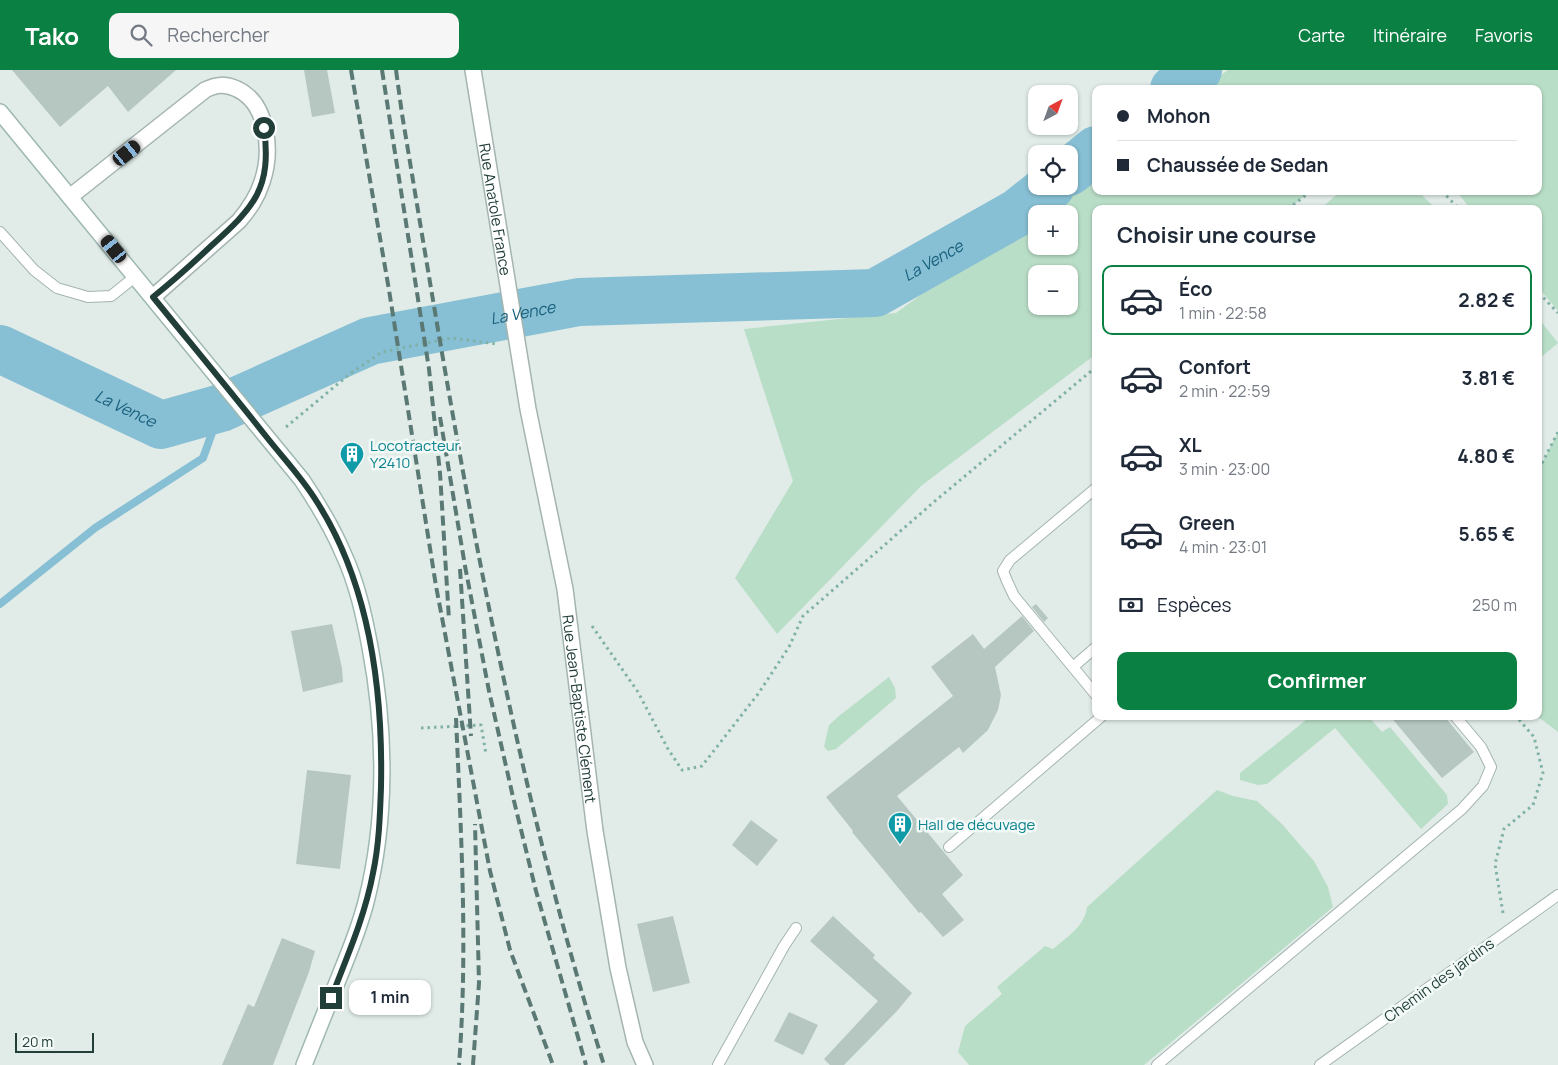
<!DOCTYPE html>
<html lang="fr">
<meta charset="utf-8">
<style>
:root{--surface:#fff;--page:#f6f6f7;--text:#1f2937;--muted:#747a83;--line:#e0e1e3;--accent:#0b8043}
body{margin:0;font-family:Manrope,sans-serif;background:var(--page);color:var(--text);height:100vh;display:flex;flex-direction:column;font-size:19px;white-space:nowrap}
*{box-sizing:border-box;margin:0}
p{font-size:16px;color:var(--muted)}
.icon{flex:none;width:28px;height:28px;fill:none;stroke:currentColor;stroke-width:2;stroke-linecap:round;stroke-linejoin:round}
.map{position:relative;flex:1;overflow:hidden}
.drawer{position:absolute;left:1092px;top:135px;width:450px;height:515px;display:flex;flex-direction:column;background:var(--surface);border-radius:10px;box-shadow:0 1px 4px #0004}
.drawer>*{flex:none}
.banner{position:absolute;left:1092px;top:15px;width:450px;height:110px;border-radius:10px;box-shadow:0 1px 4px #0004;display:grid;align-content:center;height:110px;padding:0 25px;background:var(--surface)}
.needle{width:32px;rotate:41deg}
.buttons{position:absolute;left:1028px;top:15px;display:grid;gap:10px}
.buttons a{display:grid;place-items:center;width:50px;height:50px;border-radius:10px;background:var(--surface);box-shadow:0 1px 4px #0004;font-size:25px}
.scale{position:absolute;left:15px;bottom:12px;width:79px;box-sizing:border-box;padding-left:5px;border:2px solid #213e39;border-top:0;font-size:14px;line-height:18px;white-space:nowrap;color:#213e39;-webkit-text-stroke:4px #f2f9f6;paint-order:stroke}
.end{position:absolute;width:22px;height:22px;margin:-11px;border:6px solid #213e39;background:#fff;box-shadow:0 0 0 2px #fff}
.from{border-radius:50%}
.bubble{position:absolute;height:35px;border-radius:10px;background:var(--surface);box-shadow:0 1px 4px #0004;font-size:16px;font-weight:700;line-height:35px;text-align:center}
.car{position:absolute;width:15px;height:30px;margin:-15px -8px;border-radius:6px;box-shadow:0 0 4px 1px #0007;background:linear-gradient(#222 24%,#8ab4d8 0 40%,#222 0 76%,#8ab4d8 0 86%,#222 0)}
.banner b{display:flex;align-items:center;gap:18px;height:48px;font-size:19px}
.banner b+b{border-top:1px solid var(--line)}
.banner i{width:12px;height:12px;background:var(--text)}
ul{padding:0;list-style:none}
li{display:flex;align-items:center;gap:15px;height:70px;margin:0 10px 8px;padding:0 15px;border:2px solid transparent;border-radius:10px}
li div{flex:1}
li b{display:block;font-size:19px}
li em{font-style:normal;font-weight:700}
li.on{border-color:var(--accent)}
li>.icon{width:45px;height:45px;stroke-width:1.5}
h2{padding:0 25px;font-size:22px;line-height:60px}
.pay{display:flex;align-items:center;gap:12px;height:55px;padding:0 25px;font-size:19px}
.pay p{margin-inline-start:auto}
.primary-button{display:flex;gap:10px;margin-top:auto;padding:10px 25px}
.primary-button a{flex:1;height:58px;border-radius:10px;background:var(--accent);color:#fff;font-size:20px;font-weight:700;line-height:58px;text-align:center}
header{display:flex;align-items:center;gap:30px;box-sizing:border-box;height:70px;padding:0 25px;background:var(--accent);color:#fff}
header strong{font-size:24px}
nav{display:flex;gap:28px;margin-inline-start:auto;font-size:18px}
.search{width:350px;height:45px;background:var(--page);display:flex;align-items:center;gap:12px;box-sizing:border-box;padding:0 18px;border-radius:10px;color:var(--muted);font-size:19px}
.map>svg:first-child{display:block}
.green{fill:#b9dec7;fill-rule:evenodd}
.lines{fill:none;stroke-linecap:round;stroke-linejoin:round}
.stream{stroke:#87bfd4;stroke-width:8}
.river{stroke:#87bfd4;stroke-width:48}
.building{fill:#b6c7c2}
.service-casing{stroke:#a4b4b0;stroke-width:12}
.minor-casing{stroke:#a4b4b0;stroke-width:18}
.secondary-casing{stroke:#9fb8b2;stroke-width:18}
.path{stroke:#80b1a7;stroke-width:3;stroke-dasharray:2.5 4;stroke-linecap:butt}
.service{stroke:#fff;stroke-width:10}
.minor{stroke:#fff;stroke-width:15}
.secondary{stroke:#fff;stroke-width:15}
.rail{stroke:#5b7974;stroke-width:4;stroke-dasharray:10 5;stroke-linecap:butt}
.route{stroke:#213e39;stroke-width:6}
.labels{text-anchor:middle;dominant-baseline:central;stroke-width:5;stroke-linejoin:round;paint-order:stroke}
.street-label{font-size:15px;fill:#213e39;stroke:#f2f9f6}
.culture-label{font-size:15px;fill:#0d838f;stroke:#f2f9f6;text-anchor:start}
.water-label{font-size:16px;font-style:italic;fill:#18607c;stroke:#f2f9f6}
</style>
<header>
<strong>Tako</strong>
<div class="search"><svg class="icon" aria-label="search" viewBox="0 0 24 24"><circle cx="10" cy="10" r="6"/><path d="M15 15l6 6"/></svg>Rechercher</div>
<nav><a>Carte</a><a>Itinéraire</a><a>Favoris</a></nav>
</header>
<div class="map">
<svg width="1558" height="995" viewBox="0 0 1558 995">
<rect width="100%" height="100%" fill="#e1ece8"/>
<g class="green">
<path d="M1228,0H1558V241L1539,218V139H1471L1456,121H1539V19H1202Z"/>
<path d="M1096,96V121H1311L1288,139H1096V284L921,416L777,564L735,508L793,411L744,259L896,243ZM1036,144H1069V176H1036ZM1036,204H1069V236H1036Z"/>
<path d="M1341,121H1418L1436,139H1320Z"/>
<path d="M1539,249L1558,273L1539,289Z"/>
<path d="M1558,362V662L1537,646H1539V399Z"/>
<path d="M889,607L895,618L896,628L836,679L828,681L824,677L829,655L839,646Z"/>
<path d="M1311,646H1368L1382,662L1390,657L1447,725L1448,734L1421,759L1335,658L1267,714L1258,715L1240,710V703Z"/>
<path d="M1217,720L1233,726L1257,731L1282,754L1314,791L1328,817L1333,837L1144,995H969L958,982L965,956L1002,924L997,917L1045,876L1053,879C1067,867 1085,856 1087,837Z"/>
</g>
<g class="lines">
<path class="stream" d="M0,534L95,458L203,388L221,338"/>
<g class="river">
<path d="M1174,19L1198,0"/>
<path d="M1069,102L1096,80"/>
<path id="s1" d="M0,279L161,355L221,338L370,271L579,232L875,223L1017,143L1051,116"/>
</g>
</g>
<g class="building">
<path d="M12,0H176L128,42L108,16L60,57Z"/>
<path d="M304,0H327L335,43L312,47Z"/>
<path d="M1036,534L1048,548L1044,552L1032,537Z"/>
<path d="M1022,546L1034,561L995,597L1001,625L998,640L988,660L963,683L959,677L897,726L963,805L942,824L964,850L943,867L921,842L919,843L852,762L853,761L826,727L953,626L931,597L973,564L984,579Z"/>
<path d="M332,554L342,598L343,612L303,622L291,561Z"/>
<path d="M1390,646H1444L1474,682L1442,708Z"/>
<path d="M307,700L351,705L340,799L296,794Z"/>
<path d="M751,750L778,770L757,796L732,775Z"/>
<path d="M673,846L690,913L653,922L637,854Z"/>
<path d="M833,846L875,885L873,888L912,923L897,941L844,995H830L824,989L878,931L810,871Z"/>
<path d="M282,868L315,881L309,902L273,995H222L248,934L254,937Z"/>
<path d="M789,942L818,955L803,985L774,971Z"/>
</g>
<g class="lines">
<defs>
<g id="service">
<path d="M0,162L34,200L57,218L88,227L111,226L136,206"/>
<path d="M1096,418L1010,490L1003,501L1007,511L1014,526L1096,625"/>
<path d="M1073,597L1096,577"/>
<path d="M949,777L1102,646"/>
<path d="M718,995L784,876L796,858"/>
<path d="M1157,995L1462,739L1483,716L1491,697L1481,677L1455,646"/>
<path d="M1320,995L1558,825"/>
</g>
<g id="minor">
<path id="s2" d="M473,0L528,339L565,519L595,761L618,898L635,972L645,995"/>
<path d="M71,126L205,20C217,14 225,14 237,19C269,34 272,83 262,112C257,128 249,139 239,151L153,227"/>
</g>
<path id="secondary" d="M0,42L302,410C318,434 332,457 343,483C357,513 364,545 370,577C386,661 387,750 366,832C360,855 351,878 342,900C329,932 317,963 304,995"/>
</defs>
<use href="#service" class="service-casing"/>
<use href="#minor" class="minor-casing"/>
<use href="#secondary" class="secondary-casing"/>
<g class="path">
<path d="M1442,121L1459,139"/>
<path d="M1288,139L1311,121"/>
<path d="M1539,223L1558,243"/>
<path d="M286,357L351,303L382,282L451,268L497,274"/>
<path d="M1539,399L1558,362"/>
<path d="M592,556L638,622L668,679L682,700L702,696L758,624L789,577L803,546L935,431L1096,297"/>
<path d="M421,658L481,655L486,684"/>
<path d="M1503,843L1495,794L1504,759L1533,735L1543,703L1534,667L1516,646"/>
</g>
<use href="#service" class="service"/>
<use href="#minor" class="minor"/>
<use href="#secondary" class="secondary"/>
<g class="rail">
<path d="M351,0L389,220L436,516L490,801L510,880L553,995"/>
<path d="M382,0L429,299L440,403L449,550"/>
<path d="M396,0L402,44C455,363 506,686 604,995"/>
<path d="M440,347L465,496L489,621L513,727L536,821L586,995"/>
<path d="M460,499L471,666"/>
<path d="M456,648C461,763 468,879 459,995"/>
<path d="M473,995L479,913L475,754"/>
</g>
</g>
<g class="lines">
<path class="route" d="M264,58C272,119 254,137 211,176C192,194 173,211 153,227C192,275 231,322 269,370C285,390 303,409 317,432C370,515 383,620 381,717C380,746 379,775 373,803C365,846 347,887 331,928"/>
</g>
<defs>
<symbol id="building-pin" viewBox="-11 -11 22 30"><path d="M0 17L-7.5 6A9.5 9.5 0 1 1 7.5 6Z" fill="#0f9aa8" stroke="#f2f9f6"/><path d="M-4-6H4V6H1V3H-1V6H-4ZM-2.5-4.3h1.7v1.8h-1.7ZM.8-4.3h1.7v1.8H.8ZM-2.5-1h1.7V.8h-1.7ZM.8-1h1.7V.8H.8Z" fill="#fff"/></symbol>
</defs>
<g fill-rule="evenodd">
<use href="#building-pin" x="338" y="370" width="28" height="38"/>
<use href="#building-pin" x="886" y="740" width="28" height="38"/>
</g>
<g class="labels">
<g class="street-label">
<text stroke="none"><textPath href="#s2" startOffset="141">Rue Anatole France</textPath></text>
<text stroke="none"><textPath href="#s2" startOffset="648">Rue Jean-Baptiste Clément</textPath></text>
<text transform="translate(1439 910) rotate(-36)">Chemin des jardins</text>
</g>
<g class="culture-label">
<text x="370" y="375">Locotracteur<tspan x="370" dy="17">Y2410</tspan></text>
<text x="918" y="754">Hall de décuvage</text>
</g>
<g class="water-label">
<text stroke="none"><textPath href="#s1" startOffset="979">La Vence</textPath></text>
<text stroke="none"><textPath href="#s1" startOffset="559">La Vence</textPath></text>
<text stroke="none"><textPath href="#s1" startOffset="139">La Vence</textPath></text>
</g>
</g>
</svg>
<div class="buttons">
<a><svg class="needle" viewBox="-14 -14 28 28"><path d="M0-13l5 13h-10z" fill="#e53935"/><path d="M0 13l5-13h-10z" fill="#747a83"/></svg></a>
<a><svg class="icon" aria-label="locate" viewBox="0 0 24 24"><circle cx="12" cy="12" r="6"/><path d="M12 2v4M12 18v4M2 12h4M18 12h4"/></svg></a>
<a>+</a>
<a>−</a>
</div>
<div class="scale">20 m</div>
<i class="end from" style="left:264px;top:58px"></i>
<i class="end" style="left:331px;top:928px"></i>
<div class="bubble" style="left:349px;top:910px;width:82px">1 min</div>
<i class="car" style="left:127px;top:83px;rotate:51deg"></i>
<i class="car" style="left:114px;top:179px;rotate:321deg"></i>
<div class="banner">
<b><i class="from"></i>Mohon</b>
<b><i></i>Chaussée de Sedan</b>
</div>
<section class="drawer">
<h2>Choisir une course</h2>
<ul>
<li class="on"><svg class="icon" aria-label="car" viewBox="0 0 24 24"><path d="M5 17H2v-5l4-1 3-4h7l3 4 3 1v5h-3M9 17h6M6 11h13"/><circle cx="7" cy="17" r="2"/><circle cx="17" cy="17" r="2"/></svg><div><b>Éco</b><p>1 min · 22:58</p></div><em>2.82 €</em></li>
<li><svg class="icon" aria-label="car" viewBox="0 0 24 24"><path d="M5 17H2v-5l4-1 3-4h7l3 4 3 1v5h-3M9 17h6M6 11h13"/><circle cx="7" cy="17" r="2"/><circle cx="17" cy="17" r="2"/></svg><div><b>Confort</b><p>2 min · 22:59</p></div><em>3.81 €</em></li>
<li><svg class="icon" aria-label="car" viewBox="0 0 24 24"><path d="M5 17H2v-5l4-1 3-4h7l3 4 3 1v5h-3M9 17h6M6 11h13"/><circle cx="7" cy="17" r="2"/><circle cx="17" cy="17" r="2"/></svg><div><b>XL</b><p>3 min · 23:00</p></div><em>4.80 €</em></li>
<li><svg class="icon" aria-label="car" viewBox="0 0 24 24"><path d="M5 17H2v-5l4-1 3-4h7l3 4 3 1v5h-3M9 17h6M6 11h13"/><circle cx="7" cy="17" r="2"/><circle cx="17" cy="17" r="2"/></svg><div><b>Green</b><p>4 min · 23:01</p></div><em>5.65 €</em></li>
</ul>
<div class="pay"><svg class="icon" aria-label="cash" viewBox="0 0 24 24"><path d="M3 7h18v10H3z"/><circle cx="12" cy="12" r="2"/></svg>Espèces<p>250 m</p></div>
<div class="primary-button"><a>Confirmer</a></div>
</section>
</div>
